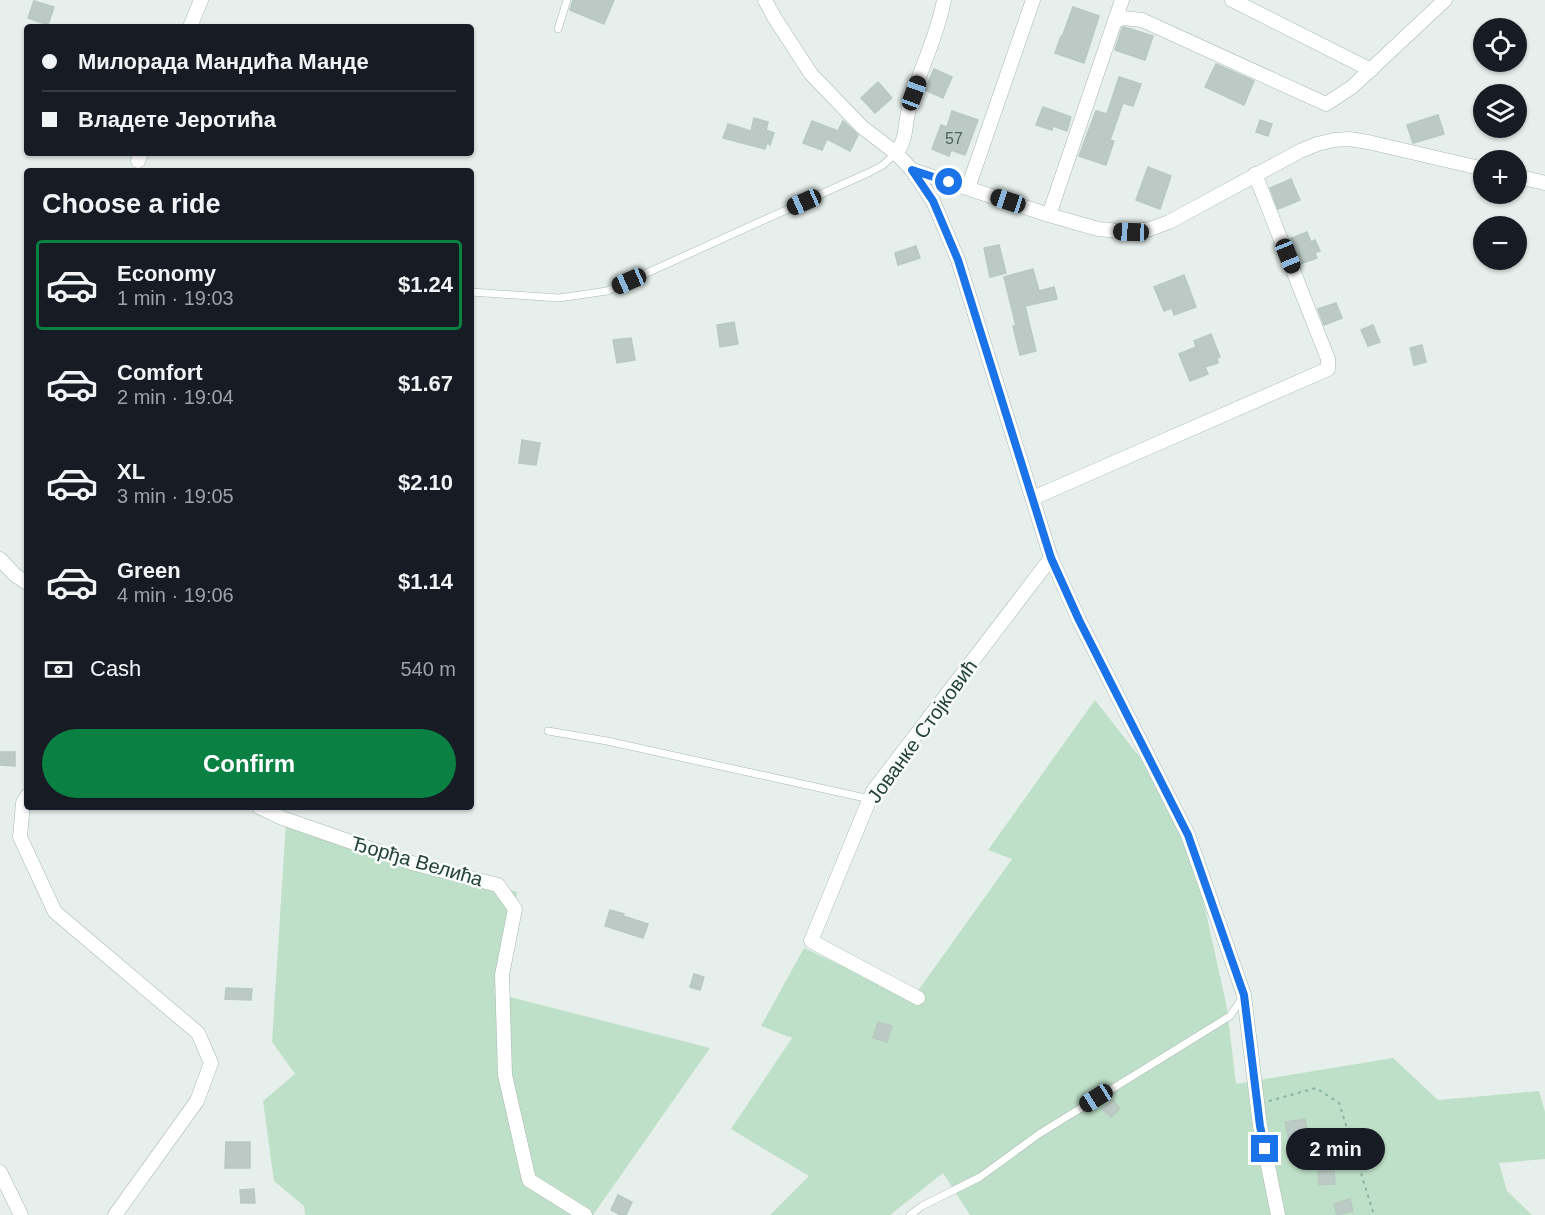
<!DOCTYPE html>
<meta charset="utf-8">
<style>
:root{--surface:#171b24;--page:#20242c;--text:#f1f3f6;--muted:#9ea1a6;--line:#363941;--accent:#0b8043}
body{margin:0;font-family:Arial,sans-serif;background:var(--page);color:var(--text);height:100vh;display:flex;flex-direction:column;font-size:22px;white-space:nowrap}
*{box-sizing:border-box;margin:0}
p{font-size:20px;color:var(--muted)}
.icon{flex:none;width:33px;height:33px;fill:none;stroke:currentColor;stroke-width:2;stroke-linecap:round;stroke-linejoin:round}
.map{position:relative;flex:1;overflow:hidden}
.panel{position:absolute;left:24px;top:168px;width:450px;height:642px;display:flex;flex-direction:column;background:var(--surface);border-radius:6px;box-shadow:0 2px 4px #0004}
.panel>*{flex:none}
.banner{position:absolute;left:24px;top:24px;width:450px;height:132px;border-radius:6px;box-shadow:0 2px 4px #0004;display:grid;align-content:center;height:132px;padding:0 18px;background:var(--surface)}
.tools{position:absolute;left:1473px;top:18px;display:grid;gap:12px}
.tools a{display:grid;place-items:center;width:54px;height:54px;border-radius:50%;background:var(--surface);box-shadow:0 2px 4px #0004;font-size:30px}
.end{position:absolute;width:27px;height:27px;margin:-14px;border:8px solid #1a73e8;background:#fff;box-shadow:0 0 0 3px #fff}
.from{border-radius:50%}
.bubble{position:absolute;height:42px;border-radius:21px;background:var(--surface);box-shadow:0 2px 4px #0004;font-size:20px;font-weight:700;line-height:42px;text-align:center}
.car{position:absolute;width:18px;height:36px;margin:-18px -9px;border-radius:8px;box-shadow:0 0 4px 2px #0007;background:linear-gradient(#222 24%,#8ab4d8 0 40%,#222 0 76%,#8ab4d8 0 86%,#222 0)}
.banner b{display:flex;align-items:center;gap:21px;height:57px;font-size:22px}
.banner b+b{border-top:2px solid var(--line)}
.banner i{width:15px;height:15px;background:var(--text)}
ul{padding:0;list-style:none}
li{display:flex;align-items:center;gap:18px;height:90px;margin:0 12px 9px;padding:0 6px;border:3px solid transparent;border-radius:6px}
li div{flex:1}
li b{display:block;font-size:22px}
li em{font-style:normal;font-weight:700}
li.current{border-color:var(--accent)}
li>.icon{width:54px;height:54px;stroke-width:1.5}
h2{padding:0 18px;font-size:27px;line-height:72px}
.pay{display:flex;align-items:center;gap:15px;height:66px;padding:0 18px;font-size:22px}
.pay p{margin-inline-start:auto}
.action{display:flex;gap:12px;margin-top:auto;padding:12px 18px}
.action a{flex:1;height:69px;border-radius:36px;background:var(--accent);color:#fff;font-size:24px;font-weight:700;line-height:69px;text-align:center}
.map>svg:first-child{display:block}
.green{fill:#bfe0c8}
.building{fill:#bbcac4;stroke:#b8c9c2;stroke-width:1.5}
.lines{fill:none;stroke-linecap:round;stroke-linejoin:round}
.lane-casing{stroke:#a8b8b2;stroke-width:8}
.street-casing{stroke:#a8b8b2;stroke-width:15}
.path{stroke:#86b3a5;stroke-width:2;stroke-dasharray:3 4.5;stroke-linecap:butt}
.lane{stroke:#fff;stroke-width:7}
.street{stroke:#fff;stroke-width:14}
.route{stroke:#1a73e8;stroke-width:8}
.labels{text-anchor:middle;dominant-baseline:central;stroke-width:5;stroke-linejoin:round;paint-order:stroke}
.number-label{font-size:16px;fill:#4a645c}
.street-label{font-size:20px;fill:#24423a;stroke:#f7fbf9}
</style>
<div class="map">
<svg width="1545" height="1215" viewBox="0 0 1545 1215">
<rect width="100%" height="100%" fill="#e6efeb"/>
<g class="green">
<path d="M1095,700L1163,787L1203,899L1227,1008L1236,1084L1393,1058L1438,1100L1539,1091L1545,1112V1159L1499,1163L1507,1191L1532,1215H970L943,1173L890,1215H770L809,1176L731,1129L792,1038L761,1026L804,948L912,999L1012,859L988,850Z"/>
<path d="M286,823L420,868L517,892L511,935L494,993L710,1048L593,1215H305L304,1206L274,1181L263,1101L295,1074L272,1042Z"/>
</g>
<g class="building">
<path d="M573,0H614L604,24L570,10Z"/>
<path d="M34,1L54,7L48,25L28,18Z"/>
<path d="M1073,7L1099,16L1084,63L1055,53L1061,36L1062,37Z"/>
<path d="M1124,27L1153,36L1145,60L1115,50L1122,28Z"/>
<path d="M1216,64L1254,81L1244,105L1205,87Z"/>
<path d="M934,69L952,77L943,98L925,90Z"/>
<path d="M1119,77L1141,84L1133,106L1123,103L1110,140L1114,141L1106,165L1079,156L1096,111L1107,114Z"/>
<path d="M878,82L892,98L875,113L861,98Z"/>
<path d="M1043,107L1071,117L1067,131L1053,126L1052,130L1036,125Z"/>
<path d="M952,111L978,120L965,155L951,150L949,156L932,149L941,125L947,127Z"/>
<path d="M1438,115L1444,134L1413,143L1407,125Z"/>
<path d="M754,118L768,122L766,130L774,133L770,145L767,143L765,149L723,138L728,124L751,131Z"/>
<path d="M1260,120L1272,124L1268,136L1256,132Z"/>
<path d="M812,121L838,131L843,121L858,135L850,151L827,139L822,150L803,143Z"/>
<path d="M1148,167L1171,176L1160,209L1136,200Z"/>
<path d="M1291,179L1300,200L1278,209L1270,188Z"/>
<path d="M1307,232L1311,242L1315,240L1320,251L1315,253L1317,258L1300,264L1290,239Z"/>
<path d="M999,245L1006,273L990,277L984,248Z"/>
<path d="M916,246L920,258L898,265L895,253Z"/>
<path d="M1033,269L1039,291L1054,287L1057,299L1025,306L1036,351L1020,355L1013,326H1016L1004,277Z"/>
<path d="M1184,275L1196,307L1174,315L1172,308L1164,311L1154,287Z"/>
<path d="M1336,303L1342,318L1324,325L1318,309Z"/>
<path d="M734,322L738,344L720,347L717,325Z"/>
<path d="M1373,325L1380,342L1368,346L1361,330Z"/>
<path d="M1211,334L1220,357L1217,358L1218,363L1205,367L1208,374L1190,381L1179,354L1196,347L1194,341Z"/>
<path d="M631,338L635,360L617,363L613,340Z"/>
<path d="M1422,345L1426,362L1414,365L1410,348Z"/>
<path d="M522,440L540,443L536,465L519,463Z"/>
<path d="M0,752H15V766L0,765Z"/>
<path d="M610,910L624,914L623,916L648,924L643,938L605,926Z"/>
<path d="M694,974L704,977L700,990L690,987Z"/>
<path d="M226,988L252,989L251,1000L225,999Z"/>
<path d="M878,1022L892,1026L887,1042L873,1038Z"/>
<path d="M1113,1100L1120,1109L1111,1117L1102,1109Z"/>
<path d="M1305,1119L1308,1136L1289,1140L1285,1122Z"/>
<path d="M226,1142H250V1168H225Z"/>
<path d="M1334,1169L1335,1184L1319,1185L1318,1171Z"/>
<path d="M254,1189L255,1203H241L240,1190Z"/>
<path d="M618,1195L632,1202L626,1215H621L611,1210Z"/>
<path d="M1350,1199L1353,1211L1337,1215L1334,1204Z"/>
</g>
<g class="lines">
<defs>
<g id="lane">
<path d="M558,29L567,0"/>
<path d="M471,292L559,298L607,291L870,172L883,165L896,153"/>
<path d="M548,731L607,741L870,799"/>
<path d="M910,1215L922,1206L980,1177L1039,1134L1230,1016L1243,997"/>
</g>
<g id="street">
<path d="M765,0L774,17L811,74L862,127L896,153L912,170L933,201L958,260L1051,558L1079,620L1188,835L1244,995L1260,1126L1278,1215"/>
<path d="M1232,0L1371,70"/>
<path d="M1115,21L1123,18L1142,20L1326,104L1352,87L1445,0"/>
<path d="M190,27L201,0"/>
<path d="M896,153C906,142 905,126 908,113C917,74 937,39 944,0"/>
<path d="M138,161L141,153"/>
<path d="M912,170L1049,215L1098,229L1131,232L1150,229L1169,222L1300,151L1317,144L1334,140L1349,139L1368,142L1484,169"/>
<path d="M1516,176L1545,183"/>
<path d="M968,188L1033,0"/>
<path d="M1049,215L1122,0"/>
<path d="M1033,498L1328,369V359L1255,174"/>
<path d="M0,559L15,575L27,583"/>
<path d="M27,796L23,803L20,837L55,912L198,1033L211,1063L197,1101L115,1215"/>
<path d="M259,807L282,818L412,863L498,885L515,909L502,975L505,1075L529,1180L585,1215"/>
<path d="M918,998L811,941L873,791L1051,558"/>
<path d="M0,1172L21,1215"/>
</g>
</defs>
<use href="#lane" class="lane-casing"/>
<use href="#street" class="street-casing"/>
<path class="path" d="M1269,1101L1316,1088L1339,1103L1374,1215"/>
<use href="#lane" class="lane"/>
<use href="#street" class="street"/>
</g>
<g class="lines">
<path class="route" d="M949,182L912,170L933,201L958,260L1051,558L1079,620L1188,835L1244,995L1260,1126L1265,1149"/>
</g>
<g class="labels">
<g class="number-label">
<text x="954" y="138">57</text>
</g>
<g class="street-label">
<text transform="translate(922 731) rotate(-54)">Јованке Стојковић</text>
<text transform="translate(417 861) rotate(16)">Ђорђа Велића</text>
</g>
</g>
</svg>
<div class="tools">
<a><svg class="icon" aria-label="locate" viewBox="0 0 24 24"><circle cx="12" cy="12" r="6"/><path d="M12 2v4M12 18v4M2 12h4M18 12h4"/></svg></a>
<a><svg class="icon" aria-label="layers" viewBox="0 0 24 24"><path d="M12 4l9 5-9 5-9-5zM3 14l9 5 9-5"/></svg></a>
<a>+</a>
<a>−</a>
</div>
<i class="end from" style="left:949px;top:182px"></i>
<i class="end" style="left:1265px;top:1149px"></i>
<div class="bubble" style="left:1286px;top:1128px;width:99px">2 min</div>
<i class="car" style="left:914px;top:93px;rotate:20deg"></i>
<i class="car" style="left:1008px;top:201px;rotate:288deg"></i>
<i class="car" style="left:804px;top:202px;rotate:246deg"></i>
<i class="car" style="left:1131px;top:232px;rotate:272deg"></i>
<i class="car" style="left:1288px;top:256px;rotate:158deg"></i>
<i class="car" style="left:629px;top:281px;rotate:246deg"></i>
<i class="car" style="left:1096px;top:1098px;rotate:238deg"></i>
<div class="banner">
<b><i class="from"></i>Милорада Мандића Манде</b>
<b><i></i>Владете Јеротића</b>
</div>
<section class="panel">
<h2>Choose a ride</h2>
<ul>
<li class="current"><svg class="icon" aria-label="car" viewBox="0 0 24 24"><path d="M5 17H2v-5l4-1 3-4h7l3 4 3 1v5h-3M9 17h6M6 11h13"/><circle cx="7" cy="17" r="2"/><circle cx="17" cy="17" r="2"/></svg><div><b>Economy</b><p>1 min · 19:03</p></div><em>$1.24</em></li>
<li><svg class="icon" aria-label="car" viewBox="0 0 24 24"><path d="M5 17H2v-5l4-1 3-4h7l3 4 3 1v5h-3M9 17h6M6 11h13"/><circle cx="7" cy="17" r="2"/><circle cx="17" cy="17" r="2"/></svg><div><b>Comfort</b><p>2 min · 19:04</p></div><em>$1.67</em></li>
<li><svg class="icon" aria-label="car" viewBox="0 0 24 24"><path d="M5 17H2v-5l4-1 3-4h7l3 4 3 1v5h-3M9 17h6M6 11h13"/><circle cx="7" cy="17" r="2"/><circle cx="17" cy="17" r="2"/></svg><div><b>XL</b><p>3 min · 19:05</p></div><em>$2.10</em></li>
<li><svg class="icon" aria-label="car" viewBox="0 0 24 24"><path d="M5 17H2v-5l4-1 3-4h7l3 4 3 1v5h-3M9 17h6M6 11h13"/><circle cx="7" cy="17" r="2"/><circle cx="17" cy="17" r="2"/></svg><div><b>Green</b><p>4 min · 19:06</p></div><em>$1.14</em></li>
</ul>
<div class="pay"><svg class="icon" aria-label="cash" viewBox="0 0 24 24"><path d="M3 7h18v10H3z"/><circle cx="12" cy="12" r="2"/></svg>Cash<p>540 m</p></div>
<div class="action"><a>Confirm</a></div>
</section>
</div>
